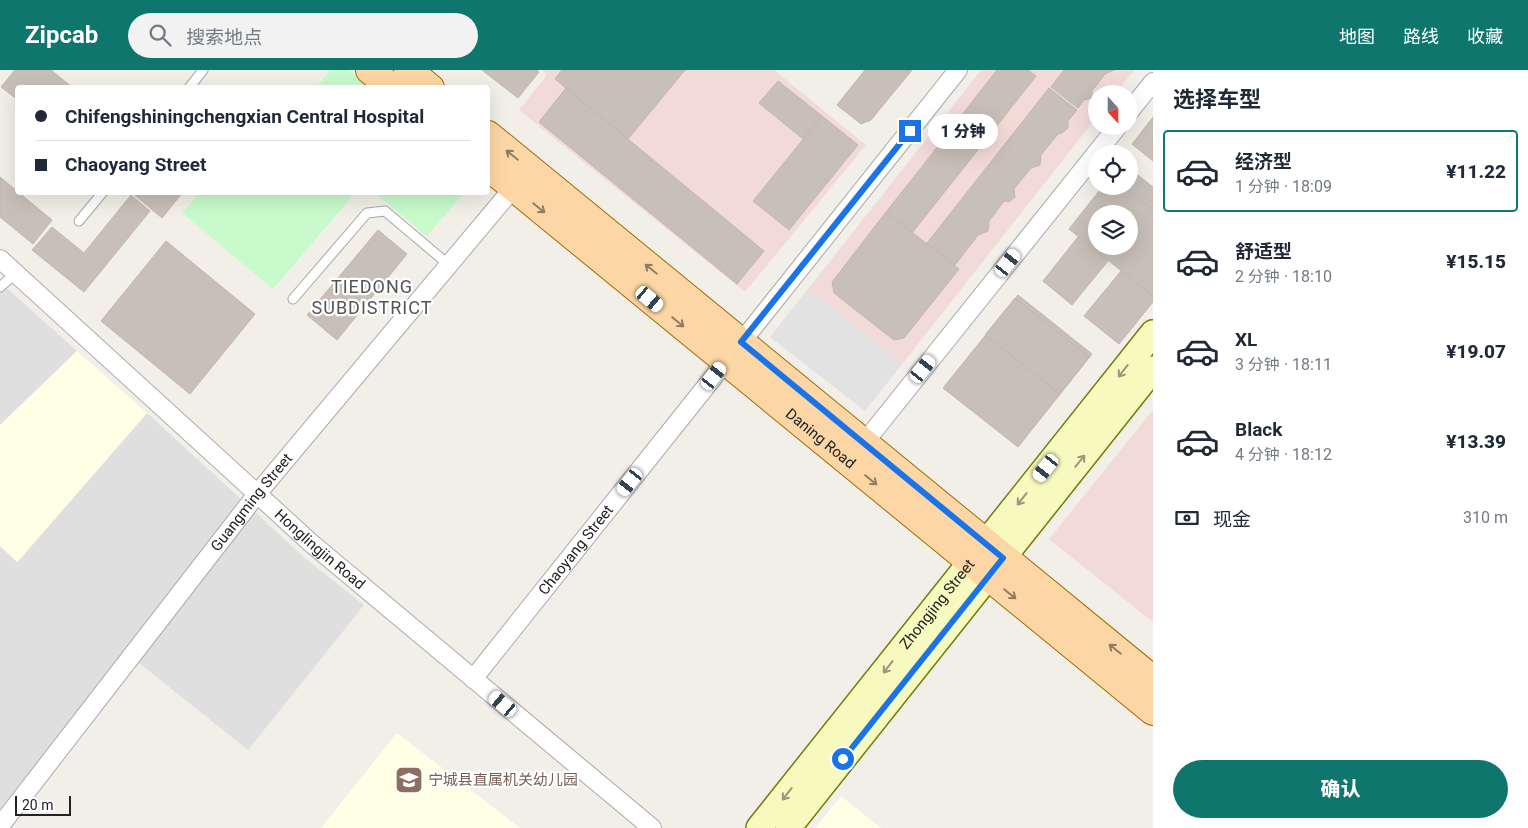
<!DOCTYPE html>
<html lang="zh">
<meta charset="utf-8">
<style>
:root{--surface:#fff;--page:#f2f2f3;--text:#1f2937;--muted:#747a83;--line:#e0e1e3;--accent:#0f766e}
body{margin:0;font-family:Roboto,"Noto Sans SC",sans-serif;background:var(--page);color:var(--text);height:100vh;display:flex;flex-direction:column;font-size:19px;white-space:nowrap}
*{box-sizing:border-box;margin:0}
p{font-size:16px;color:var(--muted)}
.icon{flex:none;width:28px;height:28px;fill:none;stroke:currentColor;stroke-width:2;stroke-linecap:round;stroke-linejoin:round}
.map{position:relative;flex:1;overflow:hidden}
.sheet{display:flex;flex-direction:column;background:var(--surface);width:375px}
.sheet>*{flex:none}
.top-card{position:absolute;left:15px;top:15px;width:475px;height:110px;border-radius:5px;box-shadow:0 5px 20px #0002;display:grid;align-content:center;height:110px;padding:0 20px;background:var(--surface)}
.needle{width:32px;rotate:159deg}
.controls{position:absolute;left:1088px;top:15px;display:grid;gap:10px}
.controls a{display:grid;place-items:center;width:50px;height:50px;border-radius:50%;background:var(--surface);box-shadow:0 5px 20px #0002;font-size:25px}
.scale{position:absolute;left:15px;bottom:12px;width:56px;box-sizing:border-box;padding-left:5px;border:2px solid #222;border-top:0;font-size:14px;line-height:18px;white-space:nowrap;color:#222;-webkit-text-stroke:4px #fff;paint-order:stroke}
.end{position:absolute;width:22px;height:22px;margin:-11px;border:6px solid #1a73e8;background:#fff;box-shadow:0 0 0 2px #fff}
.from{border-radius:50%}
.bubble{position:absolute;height:35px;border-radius:18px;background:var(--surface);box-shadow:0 5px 20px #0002;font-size:16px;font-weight:800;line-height:35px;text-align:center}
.car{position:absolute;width:15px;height:30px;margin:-15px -8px;border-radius:6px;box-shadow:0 0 4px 1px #0007;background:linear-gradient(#fff 24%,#345 0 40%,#fff 0 76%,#345 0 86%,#fff 0)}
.top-card b{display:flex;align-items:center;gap:18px;height:48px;font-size:19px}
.top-card b+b{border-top:1px solid var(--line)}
.top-card i{width:12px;height:12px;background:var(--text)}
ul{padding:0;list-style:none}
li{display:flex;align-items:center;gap:15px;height:82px;margin:0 10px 8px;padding:0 10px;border:2px solid transparent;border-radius:5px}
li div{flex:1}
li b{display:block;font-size:19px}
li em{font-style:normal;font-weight:800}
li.active{border-color:var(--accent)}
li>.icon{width:45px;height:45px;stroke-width:1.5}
h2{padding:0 20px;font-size:22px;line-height:60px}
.pay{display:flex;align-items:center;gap:12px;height:55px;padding:0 20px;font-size:19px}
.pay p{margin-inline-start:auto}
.cta{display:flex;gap:10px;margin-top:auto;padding:10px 20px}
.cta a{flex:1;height:58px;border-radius:30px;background:var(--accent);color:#fff;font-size:20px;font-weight:800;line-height:58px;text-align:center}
header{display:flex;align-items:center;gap:30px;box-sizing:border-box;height:70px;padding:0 25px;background:var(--accent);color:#fff}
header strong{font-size:24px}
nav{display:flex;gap:28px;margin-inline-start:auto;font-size:18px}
.search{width:350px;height:45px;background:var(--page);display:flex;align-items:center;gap:12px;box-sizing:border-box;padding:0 18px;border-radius:28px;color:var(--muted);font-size:19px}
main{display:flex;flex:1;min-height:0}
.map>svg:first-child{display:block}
.residential{fill:#e0dfdf}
.commercial{fill:#f2dad9}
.education{fill:#ffffe5}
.park{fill:#c8facc}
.parking{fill:#e2e2e2}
.building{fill:#c7bfb8;stroke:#c4b6ab;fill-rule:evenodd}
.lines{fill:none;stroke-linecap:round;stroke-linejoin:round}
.service-casing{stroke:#a9a9a9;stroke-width:11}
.minor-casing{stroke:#a9a9a9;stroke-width:20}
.secondary-casing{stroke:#707d05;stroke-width:28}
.primary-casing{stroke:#a06b00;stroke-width:30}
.service{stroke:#fff;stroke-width:9}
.minor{stroke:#fff;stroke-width:18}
.secondary{stroke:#f7fabf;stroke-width:25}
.primary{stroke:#fcd6a4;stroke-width:28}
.oneway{stroke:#8f7c63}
.oneway2{stroke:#979978}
.route{stroke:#1a73e8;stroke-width:6}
.labels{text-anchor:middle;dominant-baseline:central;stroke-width:4.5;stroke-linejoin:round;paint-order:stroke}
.street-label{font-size:15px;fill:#222;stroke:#fff}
.education-label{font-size:15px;fill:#785e54;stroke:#fff;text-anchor:start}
.quarter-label{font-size:18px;letter-spacing:1px;fill:#555;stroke:#fff}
</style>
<header>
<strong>Zipcab</strong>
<div class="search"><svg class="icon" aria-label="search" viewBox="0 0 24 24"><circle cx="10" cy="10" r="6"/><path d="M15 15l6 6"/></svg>搜索地点</div>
<nav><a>地图</a><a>路线</a><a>收藏</a></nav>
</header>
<main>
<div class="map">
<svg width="1153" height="758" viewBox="0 0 1153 758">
<rect width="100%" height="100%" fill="#f2efe9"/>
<g class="residential">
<path d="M0,212L77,281L0,355Z"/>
<path d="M147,343L306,489L364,535L248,680L124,581L0,740V476L18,492Z"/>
</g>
<g class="commercial">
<path d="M542,0H774L866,75L745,222L519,40L547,5Z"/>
<path d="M981,0H1134L1115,24H1096V48L903,293L808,219Z"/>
<path d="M1153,340V552L1049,469Z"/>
</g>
<g class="education">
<path d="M77,281L147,343L17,492L0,476V355Z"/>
<path d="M397,663L520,758H321Z"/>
<path d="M841,726L881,758H815Z"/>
</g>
<g class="park">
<path d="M330,0H349L371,17L316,18Z"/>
<path d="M199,123V122L355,123L273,219L182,143Z"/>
<path d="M375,123H464L427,166Z"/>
</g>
<path class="parking" d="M808,219L903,293L865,341L770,267Z"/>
<g class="building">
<path d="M15,0H51L73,18H18V30L1,17Z"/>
<path d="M482,0H537L539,2L518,28Z"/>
<path d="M562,0H685L628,69L555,9Z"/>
<path d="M865,0H912L871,50L861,54L837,35Z"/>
<path d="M997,0H1028L1036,6L977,81L950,60Z"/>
<path d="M1064,0H1114L1105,4L1092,21V28L1084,30L1078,38L1051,17Z"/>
<path d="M778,11L822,46L803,69L759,33Z"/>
<path d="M566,18L764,181L737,214L539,52Z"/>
<path d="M1049,18L1077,40L1068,51V58L1062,63L1058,64L1041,85L1040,95L1031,98L1014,119L1015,127L1009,132L1004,131L989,151L988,161L978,165L955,195L927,173Z"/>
<path d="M822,46L858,75L789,160L753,131Z"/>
<path d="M1153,47V91L1132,74Z"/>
<path d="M951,60L977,81L912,163L886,142Z"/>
<path d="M1129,98L1153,117V140L1123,116H1129Z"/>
<path d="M0,107L52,150L33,174L0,147Z"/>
<path d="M1103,116H1123L1153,140V226L1069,159ZM1096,144H1129V176H1096Z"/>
<path d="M131,122H183L162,148Z"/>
<path d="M131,125L150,141L84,222L32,180L52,157L84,183Z"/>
<path d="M886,142L959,199L904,268L894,270L834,223L832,212Z"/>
<path d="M378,160L407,184L337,270L307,245Z"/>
<path d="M1078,167L1108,191L1072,235L1043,211Z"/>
<path d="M166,171L255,244L190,324L101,251Z"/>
<path d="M1121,201L1153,226V232L1119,274L1084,246Z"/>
<path d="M1018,225L1092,284L1018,377L943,318Z"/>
<path d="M1015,228L1089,287L1060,324L985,265Z"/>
</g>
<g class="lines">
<defs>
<g id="service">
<path d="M189,18L203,0"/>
<path d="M79,151L103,122"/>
<path d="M0,217L16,203"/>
<path d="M293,229L367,143L385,141L449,195"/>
</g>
<g id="minor">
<path d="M1129,42L1153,12"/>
<path id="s1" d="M0,189L311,473L652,758"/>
<path d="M864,373L1118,56"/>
<path id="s2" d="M473,609L958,0"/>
<path id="s3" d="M0,756L257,424L514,117"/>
</g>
<g id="secondary">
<path id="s4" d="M759,758L1153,263"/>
<path d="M788,758L1153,299"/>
</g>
<g id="primary">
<path d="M370,0L392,18"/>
<path d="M408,0L430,18"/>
<path d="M488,65L1153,610"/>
<path id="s5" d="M488,96L1153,641"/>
</g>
</defs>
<use href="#service" class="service-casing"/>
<use href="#minor" class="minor-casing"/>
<use href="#secondary" class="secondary-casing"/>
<use href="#primary" class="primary-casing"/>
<use href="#service" class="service"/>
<use href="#minor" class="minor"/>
<use href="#secondary" class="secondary"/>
<use href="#primary" class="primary"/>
</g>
<defs><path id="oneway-shaft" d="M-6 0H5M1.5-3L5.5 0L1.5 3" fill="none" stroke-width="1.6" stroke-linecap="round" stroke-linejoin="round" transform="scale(1.25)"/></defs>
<g class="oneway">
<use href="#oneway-shaft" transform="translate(512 85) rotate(-141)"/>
<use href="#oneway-shaft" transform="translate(539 138) rotate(39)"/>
<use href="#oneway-shaft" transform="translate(651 199) rotate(-141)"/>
<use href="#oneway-shaft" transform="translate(678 252) rotate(39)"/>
<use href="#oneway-shaft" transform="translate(871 410) rotate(39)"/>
<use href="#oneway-shaft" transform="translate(1010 524) rotate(39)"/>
<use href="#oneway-shaft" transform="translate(1115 579) rotate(-141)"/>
</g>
<g class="oneway2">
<use href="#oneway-shaft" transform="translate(1123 301) rotate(128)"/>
<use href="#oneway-shaft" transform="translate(1080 391) rotate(-51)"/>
<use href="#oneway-shaft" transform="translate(1022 429) rotate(128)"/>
<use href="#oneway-shaft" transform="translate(888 597) rotate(128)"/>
<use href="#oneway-shaft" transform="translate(787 724) rotate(128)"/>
</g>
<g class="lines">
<path class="route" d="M843,689L1003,488L741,272L910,61"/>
</g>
<defs>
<symbol id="school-square" viewBox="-11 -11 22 22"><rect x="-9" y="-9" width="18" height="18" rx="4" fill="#8d6e63" stroke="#fff"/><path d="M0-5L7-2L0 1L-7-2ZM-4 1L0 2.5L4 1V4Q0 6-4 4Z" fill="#fff"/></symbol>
</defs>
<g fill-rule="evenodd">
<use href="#school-square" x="393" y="694" width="32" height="32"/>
</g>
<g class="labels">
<g class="street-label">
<text stroke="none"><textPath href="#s5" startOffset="430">Daning Road</textPath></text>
<text stroke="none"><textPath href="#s3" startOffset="410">Guangming Street</textPath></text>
<text stroke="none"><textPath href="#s1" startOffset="432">Honglingjin Road</textPath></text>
<text stroke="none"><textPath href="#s2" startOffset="165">Chaoyang Street</textPath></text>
<text stroke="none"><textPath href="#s4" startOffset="286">Zhongjing Street</textPath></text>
</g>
<g class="education-label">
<text x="428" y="710">宁城县直属机关幼儿园</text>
</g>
<g class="quarter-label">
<text x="372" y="216">TIEDONG<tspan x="372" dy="21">SUBDISTRICT</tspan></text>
</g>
</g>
</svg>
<div class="controls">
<a><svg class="needle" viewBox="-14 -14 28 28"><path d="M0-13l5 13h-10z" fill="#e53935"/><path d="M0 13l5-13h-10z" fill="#747a83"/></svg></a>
<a><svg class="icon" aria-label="locate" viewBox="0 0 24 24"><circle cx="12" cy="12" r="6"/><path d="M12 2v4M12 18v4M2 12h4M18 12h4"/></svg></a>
<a><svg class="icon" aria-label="layers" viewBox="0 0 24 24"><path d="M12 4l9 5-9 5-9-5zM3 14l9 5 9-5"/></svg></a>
</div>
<div class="scale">20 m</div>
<i class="end from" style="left:843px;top:689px"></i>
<i class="end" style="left:910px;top:61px"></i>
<div class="bubble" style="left:928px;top:44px;width:70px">1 分钟</div>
<i class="car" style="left:1008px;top:193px;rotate:38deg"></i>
<i class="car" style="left:650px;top:229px;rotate:130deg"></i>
<i class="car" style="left:923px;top:299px;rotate:39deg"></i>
<i class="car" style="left:714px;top:306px;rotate:38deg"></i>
<i class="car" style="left:1046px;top:398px;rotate:219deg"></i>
<i class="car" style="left:630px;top:412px;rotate:219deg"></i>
<i class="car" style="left:503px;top:634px;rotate:310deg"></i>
<div class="top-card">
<b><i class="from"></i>Chifengshiningchengxian Central Hospital</b>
<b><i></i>Chaoyang Street</b>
</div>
</div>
<section class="sheet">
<h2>选择车型</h2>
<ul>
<li class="active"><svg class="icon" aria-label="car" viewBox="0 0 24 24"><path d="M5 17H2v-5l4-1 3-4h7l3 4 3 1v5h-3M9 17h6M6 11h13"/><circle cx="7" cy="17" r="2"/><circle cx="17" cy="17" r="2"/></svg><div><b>经济型</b><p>1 分钟 · 18:09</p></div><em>¥11.22</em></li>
<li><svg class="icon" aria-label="car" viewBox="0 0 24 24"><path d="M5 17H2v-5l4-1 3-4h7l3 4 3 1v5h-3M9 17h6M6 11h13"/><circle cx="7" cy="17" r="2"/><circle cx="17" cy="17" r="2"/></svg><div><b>舒适型</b><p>2 分钟 · 18:10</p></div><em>¥15.15</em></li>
<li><svg class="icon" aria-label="car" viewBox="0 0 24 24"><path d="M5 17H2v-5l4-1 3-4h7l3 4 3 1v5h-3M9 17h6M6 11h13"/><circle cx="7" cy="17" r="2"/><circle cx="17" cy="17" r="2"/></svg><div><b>XL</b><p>3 分钟 · 18:11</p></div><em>¥19.07</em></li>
<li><svg class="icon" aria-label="car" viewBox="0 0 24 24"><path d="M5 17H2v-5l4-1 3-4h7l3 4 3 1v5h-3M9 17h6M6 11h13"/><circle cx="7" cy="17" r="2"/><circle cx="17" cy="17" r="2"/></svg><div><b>Black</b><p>4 分钟 · 18:12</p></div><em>¥13.39</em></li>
</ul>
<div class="pay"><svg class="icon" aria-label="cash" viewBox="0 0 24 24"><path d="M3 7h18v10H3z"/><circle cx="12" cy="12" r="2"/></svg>现金<p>310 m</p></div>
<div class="cta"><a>确认</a></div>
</section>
</main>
